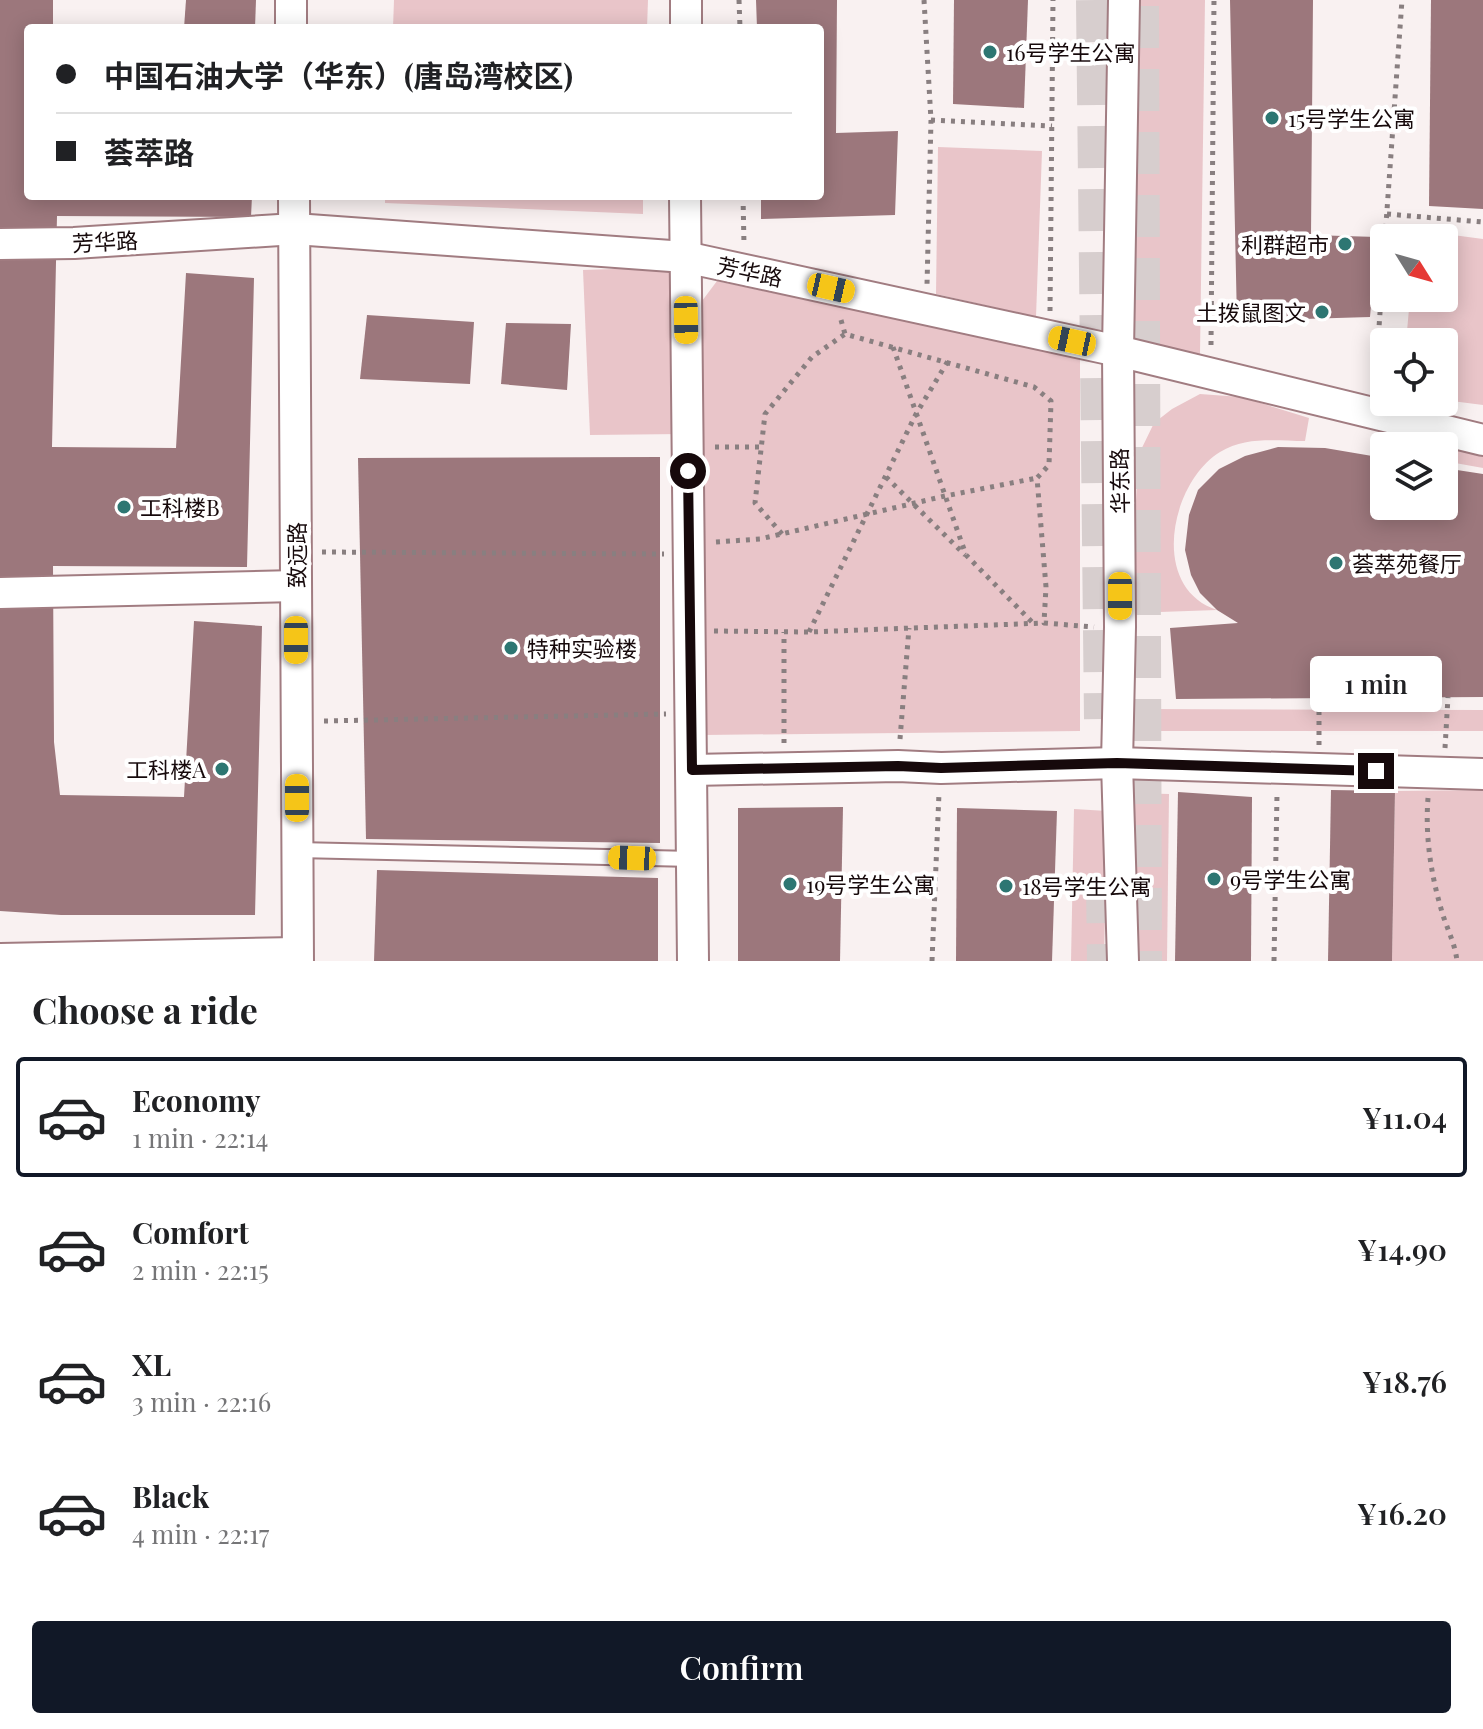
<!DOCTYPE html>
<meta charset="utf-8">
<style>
:root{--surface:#fff;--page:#f2f2f2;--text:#202124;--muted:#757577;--line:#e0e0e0;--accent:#111827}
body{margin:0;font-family:"Playfair Display","Noto Sans SC",serif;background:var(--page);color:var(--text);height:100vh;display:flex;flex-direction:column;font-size:30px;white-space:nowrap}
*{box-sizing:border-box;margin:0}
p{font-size:26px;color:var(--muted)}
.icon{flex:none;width:44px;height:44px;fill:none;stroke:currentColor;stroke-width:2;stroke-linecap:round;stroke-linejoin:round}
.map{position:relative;height:961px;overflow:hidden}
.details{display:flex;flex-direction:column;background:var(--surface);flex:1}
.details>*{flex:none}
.top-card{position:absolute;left:24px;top:24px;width:800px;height:176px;border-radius:8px;box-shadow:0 4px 20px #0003;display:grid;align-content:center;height:176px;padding:0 32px;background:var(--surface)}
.needle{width:52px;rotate:127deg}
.buttons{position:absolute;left:1370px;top:224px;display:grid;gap:16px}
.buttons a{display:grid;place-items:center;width:88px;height:88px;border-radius:8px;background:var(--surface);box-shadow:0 4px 20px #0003;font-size:40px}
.end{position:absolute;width:36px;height:36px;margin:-18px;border:10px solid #16090b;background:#fff;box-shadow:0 0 0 4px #fff}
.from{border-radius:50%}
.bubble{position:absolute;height:56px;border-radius:8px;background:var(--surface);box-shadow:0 4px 20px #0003;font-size:26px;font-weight:600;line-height:56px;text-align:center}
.car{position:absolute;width:24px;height:48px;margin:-24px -12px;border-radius:10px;box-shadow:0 0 6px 2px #0007;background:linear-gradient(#f5c518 24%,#345 0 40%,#f5c518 0 76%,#345 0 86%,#f5c518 0)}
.top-card b{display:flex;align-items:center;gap:28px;height:76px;font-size:30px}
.top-card b+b{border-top:2px solid var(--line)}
.top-card i{width:20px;height:20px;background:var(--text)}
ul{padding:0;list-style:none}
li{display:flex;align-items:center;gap:24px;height:120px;margin:0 16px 12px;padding:0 16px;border:4px solid transparent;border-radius:8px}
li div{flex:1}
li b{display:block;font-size:30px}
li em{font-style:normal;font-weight:600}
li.active{border-color:var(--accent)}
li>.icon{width:72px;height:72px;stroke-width:1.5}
h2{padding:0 32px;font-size:36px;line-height:96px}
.action{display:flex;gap:16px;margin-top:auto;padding:16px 32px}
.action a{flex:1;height:92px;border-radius:8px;background:var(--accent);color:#fff;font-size:32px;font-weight:600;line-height:92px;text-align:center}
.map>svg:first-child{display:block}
.green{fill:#e9c5c9}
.building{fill:#9c777c}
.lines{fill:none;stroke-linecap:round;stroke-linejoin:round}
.secondary-tunnel{stroke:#d7cece;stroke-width:42;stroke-dasharray:42 21;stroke-linecap:butt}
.service-casing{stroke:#a17c81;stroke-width:18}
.minor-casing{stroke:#a17c81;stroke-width:34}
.path{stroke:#897f80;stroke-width:5;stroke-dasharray:4 6;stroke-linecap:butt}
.service{stroke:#fff;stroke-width:14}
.minor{stroke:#fff;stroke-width:30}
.route{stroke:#16090b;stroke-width:10}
.poi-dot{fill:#2d7672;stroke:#fff;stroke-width:3}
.labels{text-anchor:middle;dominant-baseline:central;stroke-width:8;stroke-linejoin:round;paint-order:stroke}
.poi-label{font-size:22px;fill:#16090b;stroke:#fff;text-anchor:start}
.street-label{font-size:22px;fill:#16090b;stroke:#fff}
</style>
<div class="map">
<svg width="1483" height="961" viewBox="0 0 1483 961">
<rect width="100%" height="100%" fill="#f9f1f1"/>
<g class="green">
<path d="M394,0H648L647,28H393Z"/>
<path d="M1136,0H1205L1200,354L1131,339Z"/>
<path d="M938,147L1042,151L1036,317L936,294Z"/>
<path d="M385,196H643V214L385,203Z"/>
<path d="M1415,230L1483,239V405L1444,400V342H1406L1410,298H1444V238H1414Z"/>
<path d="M674,267L682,434L590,435L583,270Z"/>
<path d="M717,281L1080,358V731L704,735L699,305Z"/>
<path d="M1200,394L1241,397L1309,418L1305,441C1276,441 1246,436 1220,452C1170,483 1149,588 1217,610L1131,613L1138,456L1154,423L1172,409Z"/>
<path d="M1380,426L1483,451V468L1444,461V446H1384V450L1377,449Z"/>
<path d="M1141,709L1483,710V731H1138Z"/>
<path d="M1483,790V961H1392L1395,791Z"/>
<path d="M1133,793L1169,794L1167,961H1133Z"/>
<path d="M1074,809L1107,811L1104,961H1071Z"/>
</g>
<g class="building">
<path d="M0,0H53V28H28V196H252L251,217L57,216L52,447L176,448L186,273L254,278L247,567L53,566L54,742L60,795L184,797L194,621L262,626L255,915H61L0,911Z"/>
<path d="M186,0H256L255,28H184Z"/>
<path d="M756,0H837L836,133L898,131L895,215L761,219V196H820V28H757Z"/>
<path d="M954,0H1028L1024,108L953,104Z"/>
<path d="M1230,0H1313L1311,235L1377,237L1370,317L1237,321Z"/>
<path d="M1431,0H1483V209L1429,206Z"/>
<path d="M367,315L474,322L470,384L360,379Z"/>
<path d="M506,323L571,324L567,390L501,384Z"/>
<path d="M1278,447L1325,448L1384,458V506H1444V468L1483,474V697L1176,699L1170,628L1238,623L1217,610L1200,593L1191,575L1185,550L1189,515L1198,490L1219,469L1245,456Z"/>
<path d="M660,457V843L366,839L358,458Z"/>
<path d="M1331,790L1395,791L1392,961H1328Z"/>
<path d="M1178,792L1252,797L1251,961H1175Z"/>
<path d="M843,807L840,961H738V808Z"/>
<path d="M957,808L1057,811L1052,961H956Z"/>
<path d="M377,870L658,878V961H374Z"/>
</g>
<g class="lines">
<g class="secondary-tunnel">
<path d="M1097,0L1105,719"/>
<path d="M1138,6L1141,961"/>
<path d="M1107,881L1108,961"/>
</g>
<defs>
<path id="service" d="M297,850L693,859"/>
<g id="minor">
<path d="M291,0V28"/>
<path d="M686,28V0"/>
<path d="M294,196L298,961"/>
<path d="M685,196L693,961"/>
<path d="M0,244L74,243L295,229L685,257L1118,351L1483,440"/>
<path d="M0,593L296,586"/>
<path d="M692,770L898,766L941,768L1117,763L1483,774"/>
<path d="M0,959L297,953"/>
<path d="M1123,961L1117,763L1120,627L1118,351L1124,0"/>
</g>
</defs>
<use href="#service" class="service-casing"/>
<use href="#minor" class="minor-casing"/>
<g class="path">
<path d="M739,0L740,28"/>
<path d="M924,0L931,120L927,285"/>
<path d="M931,120L1052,126"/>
<path d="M743,196L744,245"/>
<path d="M1387,214L1483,222"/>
<path d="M1385,238L1402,0"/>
<path d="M1050,311L1053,0"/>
<path d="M841,320L845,334L1034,387L1051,401L1049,465L1037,478L1046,587L1044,623L1094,627"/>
<path d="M1211,345L1214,0"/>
<path d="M893,347L966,555L1033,623"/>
<path d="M1375,385L1384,255"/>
<path d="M715,447H762"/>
<path d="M886,477L965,555"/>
<path d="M782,534L755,503L765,414L812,357L845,334"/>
<path d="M716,542L760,539L945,496L1037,478"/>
<path d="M322,552L664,554"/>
<path d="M714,631L809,632L1044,623"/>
<path d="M809,632L916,414L948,361"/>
<path d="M324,721L666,714"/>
<path d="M900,739L909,628"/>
<path d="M784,743V632"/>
<path d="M1319,745V698"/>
<path d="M1445,748L1448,697"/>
<path d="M1428,798C1425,837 1431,875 1442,912C1447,929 1455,943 1457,961"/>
<path d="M932,961L939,793"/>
<path d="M1274,961L1277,794"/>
</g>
<use href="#service" class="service"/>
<use href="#minor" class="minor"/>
</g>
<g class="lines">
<path class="route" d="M688,471L692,770L898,766L941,768L1117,763L1376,771"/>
</g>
<g class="poi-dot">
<circle cx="990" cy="52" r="8"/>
<circle cx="1272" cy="118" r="8"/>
<circle cx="1345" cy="244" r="8"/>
<circle cx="1322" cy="312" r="8"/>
<circle cx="124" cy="507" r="8"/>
<circle cx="1336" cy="563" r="8"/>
<circle cx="511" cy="648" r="8"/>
<circle cx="222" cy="769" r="8"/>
<circle cx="1214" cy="879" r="8"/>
<circle cx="790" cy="884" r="8"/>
<circle cx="1006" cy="886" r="8"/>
</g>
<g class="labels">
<g class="poi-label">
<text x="1006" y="52">16号学生公寓</text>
<text x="1288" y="118">15号学生公寓</text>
<text x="1329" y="244" text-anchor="end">利群超市</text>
<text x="1306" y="312" text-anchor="end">土拨鼠图文</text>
<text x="140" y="507">工科楼B</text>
<text x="1352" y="563">荟萃苑餐厅</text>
<text x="527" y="648">特种实验楼</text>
<text x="206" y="769" text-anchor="end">工科楼A</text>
<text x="1230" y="879">9号学生公寓</text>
<text x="806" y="884">19号学生公寓</text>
<text x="1022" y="886">18号学生公寓</text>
</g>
<g class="street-label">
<text transform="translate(105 241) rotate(-3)">芳华路</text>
<text transform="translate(750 271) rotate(12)">芳华路</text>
<text transform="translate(1119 481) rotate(-91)">华东路</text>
<text transform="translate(296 555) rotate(-90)">致远路</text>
</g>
</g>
</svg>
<div class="buttons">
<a><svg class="needle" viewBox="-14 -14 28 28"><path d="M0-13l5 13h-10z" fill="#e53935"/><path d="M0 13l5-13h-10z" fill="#757577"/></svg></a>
<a><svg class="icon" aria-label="locate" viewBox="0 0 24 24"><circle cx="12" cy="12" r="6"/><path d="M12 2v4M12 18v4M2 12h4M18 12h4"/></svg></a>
<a><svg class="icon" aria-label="layers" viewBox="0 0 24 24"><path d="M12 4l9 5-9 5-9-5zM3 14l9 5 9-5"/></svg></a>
</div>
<i class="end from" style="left:688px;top:471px"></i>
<i class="end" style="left:1376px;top:771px"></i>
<div class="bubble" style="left:1310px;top:656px;width:132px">1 min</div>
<i class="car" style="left:831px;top:288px;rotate:103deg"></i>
<i class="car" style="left:686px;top:320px;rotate:179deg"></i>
<i class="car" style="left:1072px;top:341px;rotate:282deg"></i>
<i class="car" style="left:1120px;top:596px;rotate:180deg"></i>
<i class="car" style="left:296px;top:640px;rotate:180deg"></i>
<i class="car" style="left:297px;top:798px;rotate:0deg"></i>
<i class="car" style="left:632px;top:858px;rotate:272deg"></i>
<div class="top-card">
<b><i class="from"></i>中国石油大学（华东）(唐岛湾校区)</b>
<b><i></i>荟萃路</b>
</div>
</div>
<section class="details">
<h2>Choose a ride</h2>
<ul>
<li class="active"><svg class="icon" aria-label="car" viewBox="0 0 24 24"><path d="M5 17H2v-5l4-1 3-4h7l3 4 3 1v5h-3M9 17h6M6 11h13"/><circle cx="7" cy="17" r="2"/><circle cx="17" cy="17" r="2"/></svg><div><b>Economy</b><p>1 min · 22:14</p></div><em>¥11.04</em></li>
<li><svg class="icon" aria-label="car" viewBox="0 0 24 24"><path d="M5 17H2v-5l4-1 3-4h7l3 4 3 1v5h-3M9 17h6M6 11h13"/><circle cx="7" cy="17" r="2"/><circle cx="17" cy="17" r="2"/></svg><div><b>Comfort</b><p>2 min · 22:15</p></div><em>¥14.90</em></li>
<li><svg class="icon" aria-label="car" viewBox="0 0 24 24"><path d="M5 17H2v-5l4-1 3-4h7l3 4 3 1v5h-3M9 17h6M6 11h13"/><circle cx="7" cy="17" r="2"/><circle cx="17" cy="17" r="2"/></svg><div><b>XL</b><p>3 min · 22:16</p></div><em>¥18.76</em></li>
<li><svg class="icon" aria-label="car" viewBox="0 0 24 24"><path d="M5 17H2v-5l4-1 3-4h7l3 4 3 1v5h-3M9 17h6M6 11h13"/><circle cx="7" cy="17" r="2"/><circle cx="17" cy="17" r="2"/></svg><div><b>Black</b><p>4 min · 22:17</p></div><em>¥16.20</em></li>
</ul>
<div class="action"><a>Confirm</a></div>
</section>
